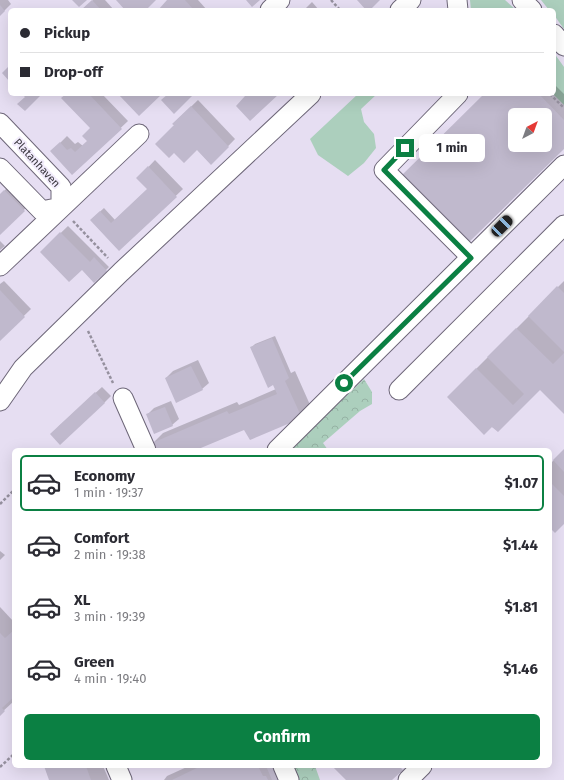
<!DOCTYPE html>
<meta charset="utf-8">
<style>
:root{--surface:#fff;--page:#f2f2f3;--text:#2b2b33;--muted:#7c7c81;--line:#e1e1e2;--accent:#0b8043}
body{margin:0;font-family:"Fira Sans",sans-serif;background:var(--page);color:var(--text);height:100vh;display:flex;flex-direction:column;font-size:15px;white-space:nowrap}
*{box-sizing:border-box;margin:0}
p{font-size:13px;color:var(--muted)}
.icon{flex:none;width:22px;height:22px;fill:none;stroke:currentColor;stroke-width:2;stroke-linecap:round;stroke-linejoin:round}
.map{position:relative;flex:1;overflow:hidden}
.sheet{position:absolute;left:12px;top:448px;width:540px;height:320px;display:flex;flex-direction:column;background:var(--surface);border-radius:6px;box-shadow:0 4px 16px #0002}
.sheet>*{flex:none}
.hud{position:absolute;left:8px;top:8px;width:548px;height:88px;border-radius:6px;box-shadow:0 4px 16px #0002;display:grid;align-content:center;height:88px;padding:0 12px;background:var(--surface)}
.needle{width:26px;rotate:41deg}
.buttons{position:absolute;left:508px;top:108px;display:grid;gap:8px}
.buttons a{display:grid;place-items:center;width:44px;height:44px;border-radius:6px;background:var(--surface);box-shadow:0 4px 16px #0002;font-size:20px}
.end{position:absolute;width:18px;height:18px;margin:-9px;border:5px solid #0b8043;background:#fff;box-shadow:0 0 0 2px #fff}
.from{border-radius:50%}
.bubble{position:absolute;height:28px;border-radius:6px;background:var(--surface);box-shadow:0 4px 16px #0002;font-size:13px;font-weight:700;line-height:28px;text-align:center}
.car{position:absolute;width:12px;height:24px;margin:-12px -6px;border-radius:5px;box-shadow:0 0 3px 1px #0007;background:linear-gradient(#222 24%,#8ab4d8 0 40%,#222 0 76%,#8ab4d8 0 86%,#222 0)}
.hud b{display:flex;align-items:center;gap:14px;height:38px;font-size:15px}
.hud b+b{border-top:1px solid var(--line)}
.hud i{width:10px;height:10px;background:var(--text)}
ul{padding:7px 0 0;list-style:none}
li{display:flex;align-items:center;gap:12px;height:56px;margin:0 8px 6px;padding:0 4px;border:2px solid transparent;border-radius:6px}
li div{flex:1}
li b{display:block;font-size:15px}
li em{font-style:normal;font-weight:700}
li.selected{border-color:var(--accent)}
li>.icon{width:36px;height:36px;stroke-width:1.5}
.button{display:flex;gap:8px;margin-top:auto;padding:8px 12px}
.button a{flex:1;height:46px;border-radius:6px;background:var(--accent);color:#fff;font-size:16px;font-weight:700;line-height:46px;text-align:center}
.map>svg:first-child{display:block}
.grass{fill:#accfbd}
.forest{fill:url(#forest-crowns)}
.shadow{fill:#0003;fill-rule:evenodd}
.building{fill:#c0b9cd;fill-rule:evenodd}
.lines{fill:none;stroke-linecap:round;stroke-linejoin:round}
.minor-casing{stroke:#6d6678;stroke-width:21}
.path{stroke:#95909e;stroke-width:2.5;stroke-dasharray:3 2;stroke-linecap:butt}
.minor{stroke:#fff;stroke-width:19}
.route{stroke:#0b8043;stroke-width:5}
.labels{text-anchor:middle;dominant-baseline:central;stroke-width:4;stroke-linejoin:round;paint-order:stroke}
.street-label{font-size:11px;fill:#3b3840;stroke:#f2ecfc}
</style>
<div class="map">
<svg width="564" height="780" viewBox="0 0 564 780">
<defs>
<pattern id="forest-crowns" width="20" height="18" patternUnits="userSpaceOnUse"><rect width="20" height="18" fill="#accfbd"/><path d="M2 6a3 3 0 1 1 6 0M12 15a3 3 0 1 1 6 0" fill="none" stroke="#95b2a4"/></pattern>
</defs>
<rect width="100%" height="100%" fill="#e6def2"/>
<g class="grass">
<path d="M470,0H505L516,10H471Z"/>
<path d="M541,0H564V29L554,15V10H549Z"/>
<path d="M554,53L564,67V105L553,94H554Z"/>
<path d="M358,94H377L361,109L364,122L374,134L376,148L364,163L348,176L318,155L310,139Z"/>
</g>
<g class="forest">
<path d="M364,379L372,392V404L360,411L323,443L328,450H289Z"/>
<path d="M291,766H315L320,780H297Z"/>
</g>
<g class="shadow">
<path d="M0,0H8L11,4L0,15Z"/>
<path d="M93,0H105L114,10H82Z"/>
<path d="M169,0H198L207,10H161Z"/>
<path d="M312,2L319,10H304Z"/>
<path d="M554,84L564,94V148L466,243L485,94H554ZM515,115H545V145H515Z"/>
<path d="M67,94H102L128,121L72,174L58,145L67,136L75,144L78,142L83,146L88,141L91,128Z"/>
<path d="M198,100L235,139L211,164L173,124Z"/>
<path d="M155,160L183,189L119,250L91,220L104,208L115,220L148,189L138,178Z"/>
<path d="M11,184L31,203L0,233V195Z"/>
<path d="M68,226L109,267L94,282L83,270L41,252Z"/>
<path d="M0,241L5,246L0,250Z"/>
<path d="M4,281L31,309L0,339V284Z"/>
<path d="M564,281V413L540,389L498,431L448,397Z"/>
<path d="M275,336L291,373L295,371L311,407L301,417L244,428L193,450H156L153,443L163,433L237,402L239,405L276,389L278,383L251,348L255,344Z"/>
<path d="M198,360L209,383L202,389L166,378L173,371Z"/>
<path d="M102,387L111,396L104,403L58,427Z"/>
<path d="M171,401L179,419L172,425L147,415L154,408Z"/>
<path d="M564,450V523L550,527V464Z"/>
<path d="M0,551L5,555L0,560Z"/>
<path d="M0,607L14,622V701L0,714Z"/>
<path d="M45,766H103L109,780H50Z"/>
<path d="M189,766H280L286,780H164L167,776Z"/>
</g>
<g class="building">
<path d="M72,0H87L79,7Z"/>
<path d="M92,0L101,10H81Z"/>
<path d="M116,0H156L146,10H125Z"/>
<path d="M167,0H185L194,10H160L159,9Z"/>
<path d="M246,0H260L252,7Z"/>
<path d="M357,0H380L370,10H366Z"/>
<path d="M0,5L5,11L0,16Z"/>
<path d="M10,65V82L2,73Z"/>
<path d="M22,94H42L25,111L17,104L25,97Z"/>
<path d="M66,94H89L122,129L72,175L50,151L60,142L67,150L71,148L75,152L87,141L82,136L90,128L61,98Z"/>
<path d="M120,94H162L139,116L119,95Z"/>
<path d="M168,94H190L192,96L174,114L161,100Z"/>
<path d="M243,94H279L250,121L236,106L245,96Z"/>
<path d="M484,94H539L564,120V149L466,245L400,177ZM515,115H545V145H515Z"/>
<path d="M191,106L229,147L211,165L197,150L184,163L174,153L169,158L155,144L174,125L172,124Z"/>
<path d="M148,166L177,197L119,251L90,220L100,211L111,223L147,189L136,178Z"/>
<path d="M4,190L25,211L0,235V194Z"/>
<path d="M60,232L90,262L94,257L107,271L94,283L82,270L69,282L40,252Z"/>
<path d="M557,286L564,293V352L528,316Z"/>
<path d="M0,290L25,317L0,341Z"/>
<path d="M516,328L553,364L564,353V414L540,390L498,432L492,427L484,435L447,397L476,368L513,405L524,394L487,357Z"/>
<path d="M272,338L289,378L285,381L302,418L250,440L244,430L196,450H155L152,443L227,411L229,414L277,394L273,385L268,388L250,347Z"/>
<path d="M191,366L203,390L176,403L165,378Z"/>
<path d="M95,392L105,403L60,445L50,434Z"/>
<path d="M165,407L173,426L154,434L146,414Z"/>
<path d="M564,449V472L553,460Z"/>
<path d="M550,482L564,496V524L555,533L550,528Z"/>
<path d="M14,630V697L2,708L5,711L0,716V633L5,638Z"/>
<path d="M44,766H86L91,780H49Z"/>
<path d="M201,766H258L263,776H266L268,780H172Z"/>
<path d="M266,766H275L281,780H272Z"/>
<path d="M332,766H403L401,768L403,770L392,780H346Z"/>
</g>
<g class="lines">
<defs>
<g id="minor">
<path d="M457,0L458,10"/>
<path d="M522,0L532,10"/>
<path d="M270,10L280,0"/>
<path d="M400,10L411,0"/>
<path d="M554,34L564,46"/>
<path d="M458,94L384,170L471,257"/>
<path d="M0,123L61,187V207L42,211L0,168"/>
<path d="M0,266L139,134"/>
<path d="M399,390L564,225"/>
<path d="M123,398L146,450"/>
<path d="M0,401L23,368L121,272L311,94"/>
<path d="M277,450L564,165"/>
<path d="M116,766L122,780"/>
<path d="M283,766L289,780"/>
<path d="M408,780L422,766"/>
</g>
</defs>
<use href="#minor" class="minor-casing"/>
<g class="path">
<path d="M331,0L340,10"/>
<path d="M550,94L564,108"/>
<path d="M73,221L108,258"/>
<path d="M88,331L113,383"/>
<path d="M0,504L14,490"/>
<path d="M0,767L14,754"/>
</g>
<use href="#minor" class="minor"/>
</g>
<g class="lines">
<path class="route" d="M344,383L471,258L384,170L405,148"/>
</g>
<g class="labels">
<g class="street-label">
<text transform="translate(37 163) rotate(47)">Platanhaven</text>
</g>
</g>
</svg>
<div class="buttons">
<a><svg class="needle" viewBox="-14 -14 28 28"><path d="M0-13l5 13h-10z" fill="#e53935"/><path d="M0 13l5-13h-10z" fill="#7c7c81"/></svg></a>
</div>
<i class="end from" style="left:344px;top:383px"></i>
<i class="end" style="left:405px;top:148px"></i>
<div class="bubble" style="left:419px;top:134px;width:66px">1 min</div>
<i class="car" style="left:502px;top:226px;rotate:45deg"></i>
<div class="hud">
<b><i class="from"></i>Pickup</b>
<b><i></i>Drop-off</b>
</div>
<section class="sheet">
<ul>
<li class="selected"><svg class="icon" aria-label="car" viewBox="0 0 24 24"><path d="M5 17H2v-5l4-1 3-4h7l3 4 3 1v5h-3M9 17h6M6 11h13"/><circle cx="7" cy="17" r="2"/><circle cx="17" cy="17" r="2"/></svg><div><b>Economy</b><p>1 min · 19:37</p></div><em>$1.07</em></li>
<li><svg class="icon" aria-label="car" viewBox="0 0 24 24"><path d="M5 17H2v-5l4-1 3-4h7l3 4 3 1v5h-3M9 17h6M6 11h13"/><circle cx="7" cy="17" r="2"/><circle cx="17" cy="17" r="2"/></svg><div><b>Comfort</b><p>2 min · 19:38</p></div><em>$1.44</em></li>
<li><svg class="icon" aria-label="car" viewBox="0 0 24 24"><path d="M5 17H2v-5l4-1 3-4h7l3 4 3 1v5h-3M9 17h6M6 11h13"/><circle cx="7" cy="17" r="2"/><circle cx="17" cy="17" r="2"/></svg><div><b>XL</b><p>3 min · 19:39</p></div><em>$1.81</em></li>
<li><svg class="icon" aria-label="car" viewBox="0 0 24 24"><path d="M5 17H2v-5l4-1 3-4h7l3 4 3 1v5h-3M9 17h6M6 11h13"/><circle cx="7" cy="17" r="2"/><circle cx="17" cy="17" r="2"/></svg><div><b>Green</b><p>4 min · 19:40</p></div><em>$1.46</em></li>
</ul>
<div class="button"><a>Confirm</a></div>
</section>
</div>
